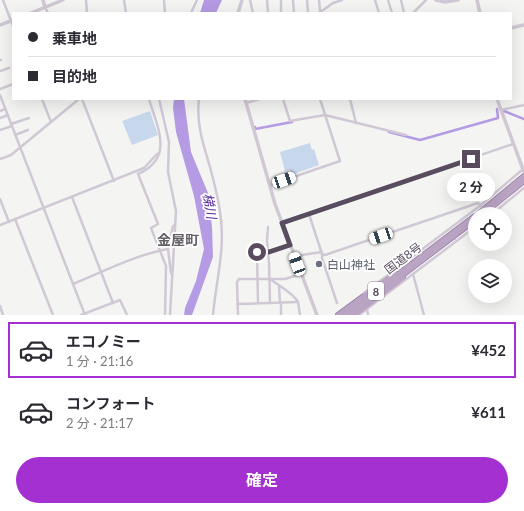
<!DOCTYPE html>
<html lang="ja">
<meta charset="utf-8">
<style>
:root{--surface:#fff;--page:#f7f7f7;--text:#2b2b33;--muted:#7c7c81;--line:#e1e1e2;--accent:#a530d2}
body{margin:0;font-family:Lato,"Noto Sans JP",sans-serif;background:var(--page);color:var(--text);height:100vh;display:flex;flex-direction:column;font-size:15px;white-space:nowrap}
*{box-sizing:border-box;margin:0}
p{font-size:13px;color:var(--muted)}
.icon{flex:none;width:22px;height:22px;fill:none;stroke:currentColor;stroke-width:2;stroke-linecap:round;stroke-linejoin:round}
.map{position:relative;height:315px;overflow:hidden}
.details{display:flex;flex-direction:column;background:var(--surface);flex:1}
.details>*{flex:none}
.banner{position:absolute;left:12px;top:12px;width:500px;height:88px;border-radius:0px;box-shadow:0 4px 16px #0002;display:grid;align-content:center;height:88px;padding:0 16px;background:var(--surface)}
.tools{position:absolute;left:468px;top:207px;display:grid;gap:8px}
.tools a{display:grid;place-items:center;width:44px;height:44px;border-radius:50%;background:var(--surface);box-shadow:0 4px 16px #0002;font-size:20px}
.end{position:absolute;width:18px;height:18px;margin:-9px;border:5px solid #584c5e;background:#fff;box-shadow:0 0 0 2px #fff}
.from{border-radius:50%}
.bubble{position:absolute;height:28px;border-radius:14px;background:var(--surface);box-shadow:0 4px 16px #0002;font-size:13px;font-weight:700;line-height:28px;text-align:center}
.car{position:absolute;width:12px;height:24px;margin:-12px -6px;border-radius:5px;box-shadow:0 0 3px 1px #0007;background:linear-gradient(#fff 24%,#345 0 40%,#fff 0 76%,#345 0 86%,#fff 0)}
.banner b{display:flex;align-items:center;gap:14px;height:38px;font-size:15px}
.banner b+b{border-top:1px solid var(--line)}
.banner i{width:10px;height:10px;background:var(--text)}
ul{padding:7px 0 0;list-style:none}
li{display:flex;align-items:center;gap:12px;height:56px;margin:0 8px 6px;padding:0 8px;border:2px solid transparent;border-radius:0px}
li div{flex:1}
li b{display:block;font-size:15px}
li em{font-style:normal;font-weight:700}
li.on{border-color:var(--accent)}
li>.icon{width:36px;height:36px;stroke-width:1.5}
.primary-button{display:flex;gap:8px;margin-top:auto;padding:8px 16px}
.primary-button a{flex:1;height:46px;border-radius:24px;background:var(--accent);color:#fff;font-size:16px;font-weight:700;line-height:46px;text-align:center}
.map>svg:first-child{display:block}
.green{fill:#c8d8ec}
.water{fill:#b59ae4}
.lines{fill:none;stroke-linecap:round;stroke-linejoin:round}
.canal{stroke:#b59ae4;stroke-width:2.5}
.minor-tunnel{stroke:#d5d3d5;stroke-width:2.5;stroke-dasharray:2.5 1;stroke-linecap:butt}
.trunk-casing{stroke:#997ca7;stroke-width:6}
.minor{stroke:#d1c8d5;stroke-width:2.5}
.tertiary{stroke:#d1c8d5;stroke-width:3.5}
.trunk{stroke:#baa4c4;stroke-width:4.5}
.route{stroke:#584c5e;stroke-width:5}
.worship-dot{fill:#6b7280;stroke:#fff;stroke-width:1.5}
.labels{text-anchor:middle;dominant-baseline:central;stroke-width:3.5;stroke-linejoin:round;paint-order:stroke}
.shield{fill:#fff;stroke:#8a828e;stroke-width:1}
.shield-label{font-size:11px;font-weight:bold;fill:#584c5e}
.street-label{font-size:12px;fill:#584c5e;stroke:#fff}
.worship-label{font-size:12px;fill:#5b616d;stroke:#fff;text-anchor:start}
.water-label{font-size:13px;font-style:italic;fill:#4e1da1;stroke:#fff}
.quarter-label{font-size:14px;font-weight:bold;fill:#656067;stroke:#fff}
</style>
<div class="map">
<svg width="524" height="315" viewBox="0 0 524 315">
<rect width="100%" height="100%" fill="#f4f5f3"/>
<g class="green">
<path d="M150,111L158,135L132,145L122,121Z"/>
<path d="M310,143L312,150L314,149L319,165L291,175L290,170L285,171L280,152Z"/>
</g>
<g class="water">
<path d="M204,0H222L216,13H200Z"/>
<path d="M174,99H184L191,152L208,193L212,227L213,257L192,315H184L185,308L196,281L204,249L194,196L176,132L173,108Z"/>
</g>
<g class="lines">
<g class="canal">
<path d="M504,111L524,119"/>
<path d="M255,127V129L292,122"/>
<path d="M389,132L420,140L498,118L497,109"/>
</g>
<path class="minor-tunnel" d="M452,229L455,240"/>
<defs>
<g id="trunk">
<path d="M478,214L524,176"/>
<path d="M483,214L524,181"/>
<path d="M338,315L395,273"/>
<path d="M344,315L475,216"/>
<path d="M350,315L475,220"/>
<path d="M355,315L403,278"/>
</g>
</defs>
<use href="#trunk" class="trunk-casing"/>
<g class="minor">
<path d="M3,0L13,26"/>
<path d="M86,0L87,13"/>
<path d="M124,0L126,13"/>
<path d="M164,0L165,13"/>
<path d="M250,0L253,13"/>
<path d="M267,0L268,13"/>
<path d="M281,0V13"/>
<path d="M293,0L294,13"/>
<path d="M307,0L308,13"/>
<path d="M319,0L320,11"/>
<path d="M375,0L379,13"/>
<path d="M388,0L392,13"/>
<path d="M401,0L404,13"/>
<path d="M45,7L48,13"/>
<path d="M191,13L197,0"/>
<path d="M319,13L333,3L342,0"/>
<path d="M413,13L426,0"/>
<path d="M0,60H1"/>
<path d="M0,71L9,68"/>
<path d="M0,89L13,84"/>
<path d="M0,95L85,315"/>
<path d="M42,99L51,122"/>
<path d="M82,99L114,181"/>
<path d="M149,99C157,127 175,158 138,174L158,224L151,228L166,266L165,315"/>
<path d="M159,99L169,142L168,172L176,211L170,315"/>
<path d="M199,99C196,123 203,144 210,167C214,182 218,197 220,212C226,248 216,280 213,315"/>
<path d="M283,99L290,121L325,115L406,135"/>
<path d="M350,99L356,123"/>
<path d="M246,103L260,99"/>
<path d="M501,110L524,105"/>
<path d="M0,111L5,109"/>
<path d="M0,118L8,115"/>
<path d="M11,124L29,118"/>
<path d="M0,130L12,126"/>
<path d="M15,135L28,130"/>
<path d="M0,159L11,155L79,99"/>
<path d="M270,185L340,161L320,99"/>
<path d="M72,197L113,303"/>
<path d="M0,199L9,222"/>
<path d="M309,214L322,254L325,255L478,203L481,205L523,169"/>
<path d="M492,214L524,188"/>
<path d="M15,219L53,315"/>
<path d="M282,223L513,144"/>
<path d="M0,225L144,168L157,154H159"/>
<path d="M268,227L267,241L269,263L270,303"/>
<path d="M168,249L171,273L172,274"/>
<path d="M322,254V258L337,303"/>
<path d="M295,256L322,252"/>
<path d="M413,274L424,315"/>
<path d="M270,279C278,285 294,294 298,302C299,306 299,311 300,315"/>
<path d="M73,284C102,272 138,254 168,249L173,226L175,225"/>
<path d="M279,287L280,303"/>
<path d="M364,293L481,205V207"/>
<path d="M258,303L257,252H269L290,245"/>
<path d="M281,303V315"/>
<path d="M237,304L298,302"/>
<path d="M0,306L3,315"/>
<path d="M367,309L368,315"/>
<path d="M81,315L120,300L127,315"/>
<path d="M238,315L237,282L239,279H285L301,274"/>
<path d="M359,315L475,227"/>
</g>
<g class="tertiary">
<path d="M43,0L45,7"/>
<path d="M436,0L445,2L458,0"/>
<path d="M477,0L480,13"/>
<path d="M31,13L63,0"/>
<path d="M238,13L242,0"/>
<path d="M0,25L13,20"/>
<path d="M511,28L524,25"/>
<path d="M245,99L275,204L317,315"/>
<path d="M497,99L524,172"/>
</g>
<use href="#trunk" class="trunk"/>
</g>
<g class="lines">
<path class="route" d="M257,252H269L290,245L282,223L471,159"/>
</g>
<circle class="worship-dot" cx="319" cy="264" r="4"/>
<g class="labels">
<rect class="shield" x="368" y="282" width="16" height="18" rx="3"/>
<g class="shield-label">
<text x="376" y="291">8</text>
</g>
<g class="street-label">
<text transform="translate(403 258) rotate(-37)">国道8号</text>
</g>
<g class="worship-label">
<text x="327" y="264">白山神社</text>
</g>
<g class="water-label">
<text transform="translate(210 206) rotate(80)">梯川</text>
</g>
<g class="quarter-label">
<text x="178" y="239">金屋町</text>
</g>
</g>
</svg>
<div class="tools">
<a><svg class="icon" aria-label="locate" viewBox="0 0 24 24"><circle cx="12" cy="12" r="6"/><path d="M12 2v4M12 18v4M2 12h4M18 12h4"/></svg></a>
<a><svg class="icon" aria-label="layers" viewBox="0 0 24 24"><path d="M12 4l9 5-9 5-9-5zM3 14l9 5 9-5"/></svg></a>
</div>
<i class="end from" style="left:257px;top:252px"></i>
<i class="end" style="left:471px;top:159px"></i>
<div class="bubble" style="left:447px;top:173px;width:48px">2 分</div>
<i class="car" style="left:284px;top:180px;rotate:71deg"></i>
<i class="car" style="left:381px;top:236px;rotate:251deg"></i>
<i class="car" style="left:297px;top:264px;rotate:340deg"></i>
<div class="banner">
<b><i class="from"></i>乗車地</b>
<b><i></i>目的地</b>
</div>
</div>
<section class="details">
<ul>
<li class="on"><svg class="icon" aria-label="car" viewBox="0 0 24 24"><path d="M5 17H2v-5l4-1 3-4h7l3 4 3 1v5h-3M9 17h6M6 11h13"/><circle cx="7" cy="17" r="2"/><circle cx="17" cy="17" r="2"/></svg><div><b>エコノミー</b><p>1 分 · 21:16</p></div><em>¥452</em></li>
<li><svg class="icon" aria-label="car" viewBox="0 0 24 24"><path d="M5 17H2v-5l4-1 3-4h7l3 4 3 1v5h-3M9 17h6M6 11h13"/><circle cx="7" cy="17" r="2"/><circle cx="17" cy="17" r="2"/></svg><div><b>コンフォート</b><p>2 分 · 21:17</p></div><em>¥611</em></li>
</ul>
<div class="primary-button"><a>確定</a></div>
</section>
